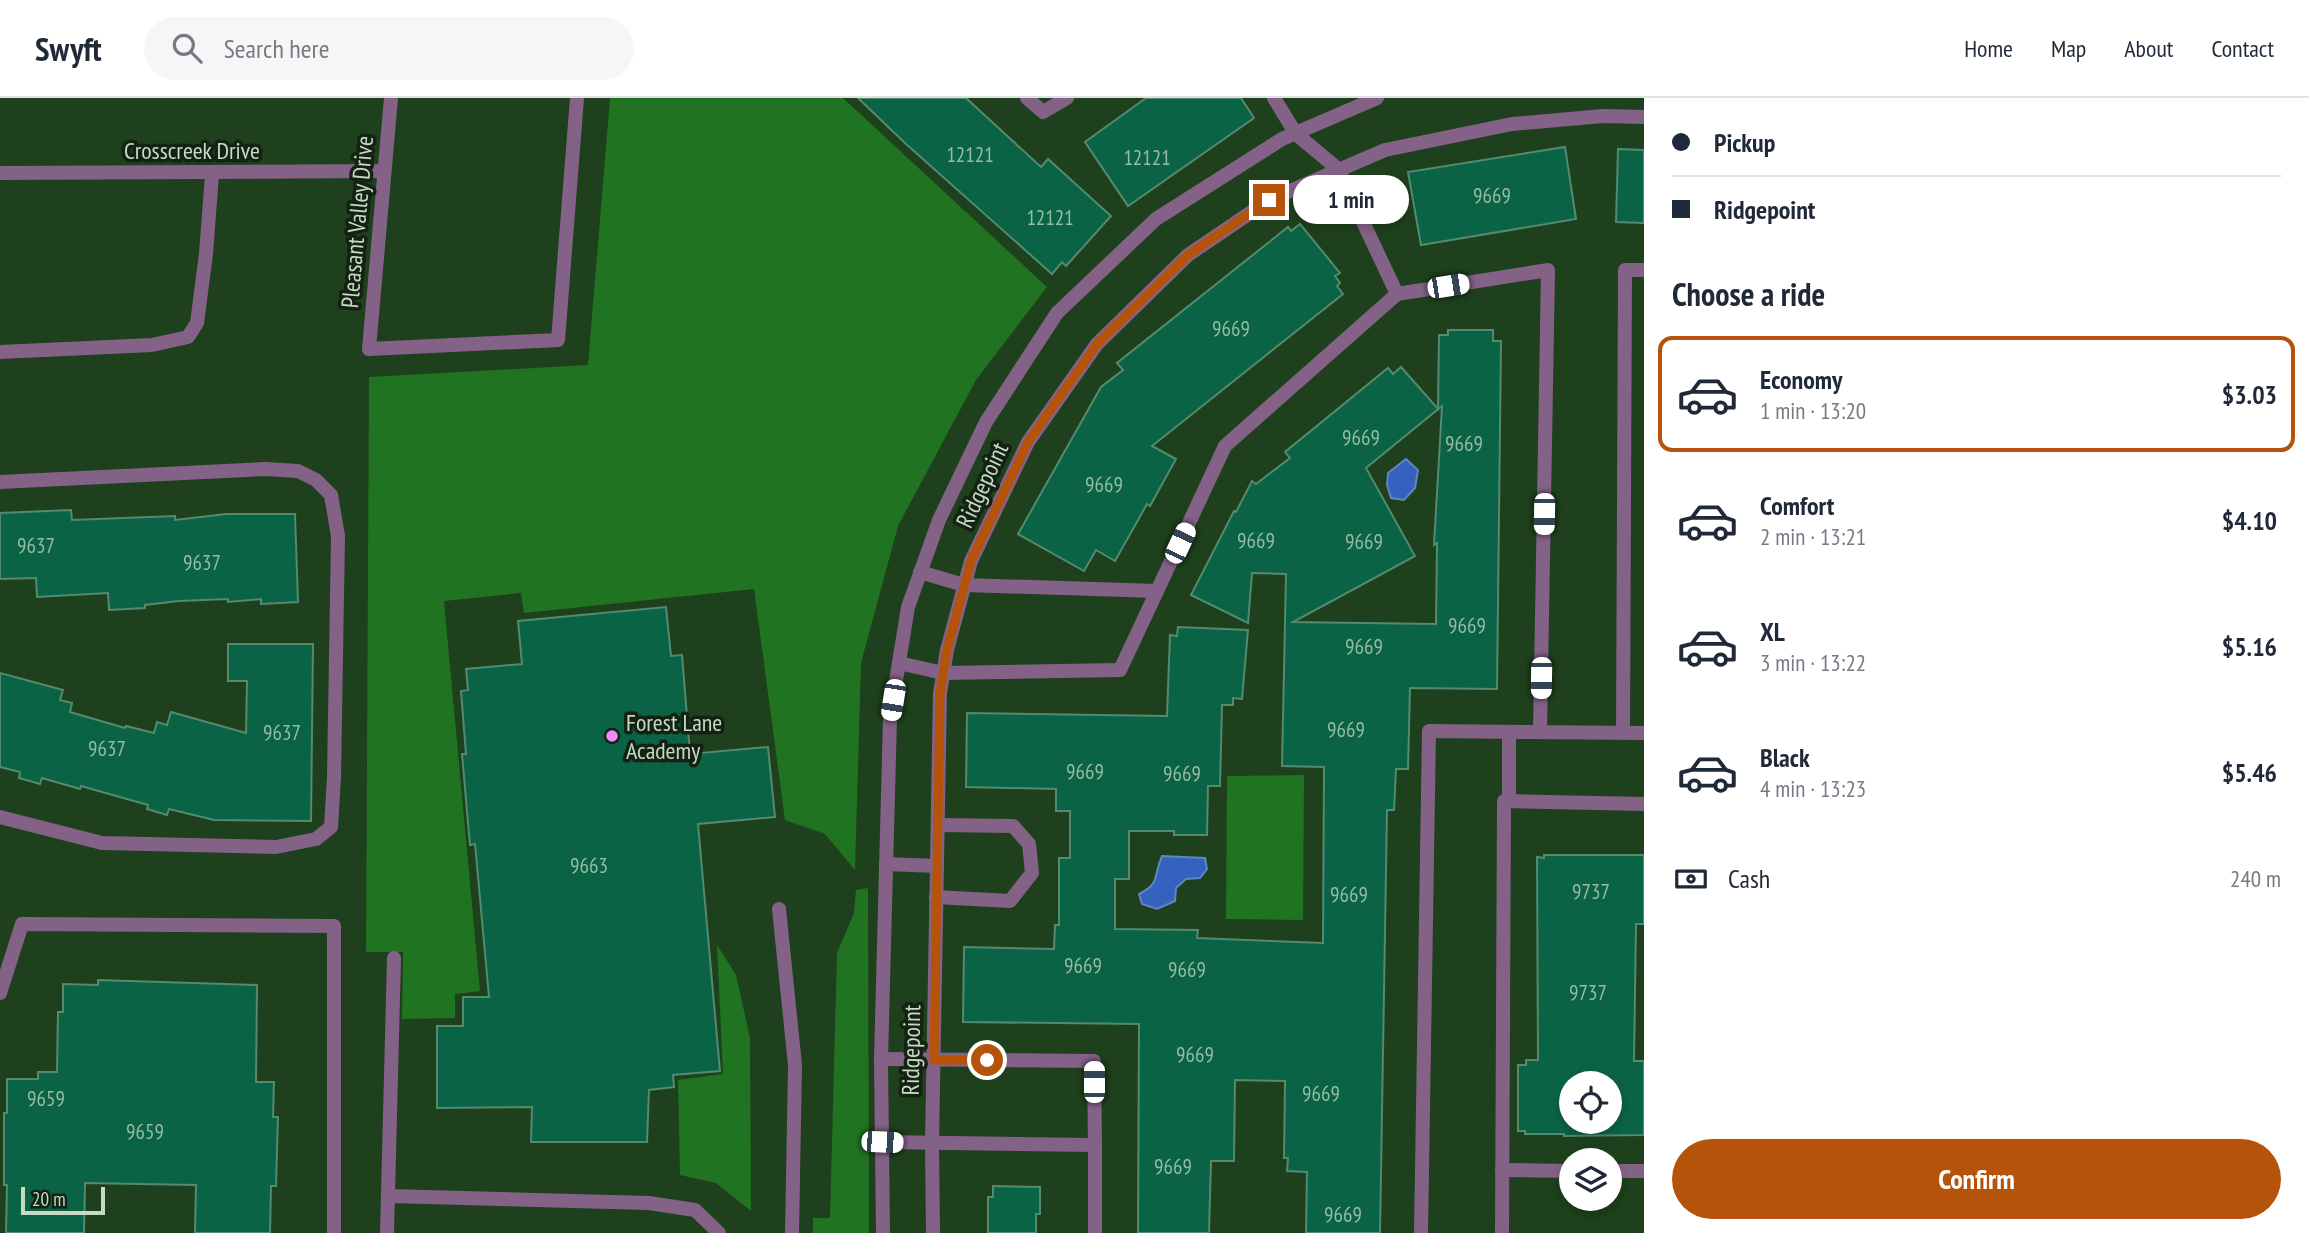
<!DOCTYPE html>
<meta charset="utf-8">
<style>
:root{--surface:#fff;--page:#f6f6f7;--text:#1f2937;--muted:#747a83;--line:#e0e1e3;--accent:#b45309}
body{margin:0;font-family:"PT Sans Narrow",sans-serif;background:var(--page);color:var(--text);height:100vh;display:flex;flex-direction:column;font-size:26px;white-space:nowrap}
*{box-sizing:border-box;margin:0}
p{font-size:23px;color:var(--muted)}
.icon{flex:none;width:38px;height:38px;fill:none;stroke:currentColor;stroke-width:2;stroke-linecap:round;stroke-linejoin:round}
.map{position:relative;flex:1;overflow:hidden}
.sheet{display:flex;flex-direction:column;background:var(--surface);width:665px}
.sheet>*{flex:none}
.hud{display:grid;align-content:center;height:154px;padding:0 28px;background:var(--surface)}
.tools{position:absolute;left:1559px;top:973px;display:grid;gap:14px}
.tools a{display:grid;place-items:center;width:63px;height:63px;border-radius:50%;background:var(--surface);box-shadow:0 4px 10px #0003;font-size:35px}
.scale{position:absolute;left:21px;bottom:18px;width:84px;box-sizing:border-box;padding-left:7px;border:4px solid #c6dac4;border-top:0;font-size:19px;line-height:24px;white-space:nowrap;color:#c6dac4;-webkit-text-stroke:5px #142213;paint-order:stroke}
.end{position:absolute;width:32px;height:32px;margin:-16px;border:9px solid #b45309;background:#fff;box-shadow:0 0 0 4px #fff}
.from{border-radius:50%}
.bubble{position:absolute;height:49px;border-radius:24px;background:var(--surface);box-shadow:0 4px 10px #0003;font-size:23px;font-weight:800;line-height:49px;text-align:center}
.car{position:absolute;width:21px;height:42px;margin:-21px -10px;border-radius:9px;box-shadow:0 0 5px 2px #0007;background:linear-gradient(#fff 24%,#345 0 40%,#fff 0 76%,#345 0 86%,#fff 0)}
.hud b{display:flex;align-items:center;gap:24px;height:66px;font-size:26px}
.hud b+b{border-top:2px solid var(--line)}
.hud i{width:18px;height:18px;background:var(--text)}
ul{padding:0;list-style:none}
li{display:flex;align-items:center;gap:21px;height:116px;margin:0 14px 10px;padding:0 14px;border:4px solid transparent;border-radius:14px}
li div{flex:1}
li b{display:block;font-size:26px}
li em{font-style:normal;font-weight:800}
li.current{border-color:var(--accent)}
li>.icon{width:63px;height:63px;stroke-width:1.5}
h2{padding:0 28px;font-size:32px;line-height:84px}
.pay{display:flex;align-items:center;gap:18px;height:77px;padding:0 28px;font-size:26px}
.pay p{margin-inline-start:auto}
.primary-button{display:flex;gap:14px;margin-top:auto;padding:14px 28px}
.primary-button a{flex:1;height:80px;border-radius:42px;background:var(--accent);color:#fff;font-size:28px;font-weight:800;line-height:80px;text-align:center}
header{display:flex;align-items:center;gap:42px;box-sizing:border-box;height:98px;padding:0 35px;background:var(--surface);border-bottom:2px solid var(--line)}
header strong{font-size:33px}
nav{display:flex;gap:38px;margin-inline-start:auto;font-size:24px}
.search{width:490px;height:63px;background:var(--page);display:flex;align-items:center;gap:18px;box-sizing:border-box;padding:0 24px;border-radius:38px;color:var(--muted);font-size:26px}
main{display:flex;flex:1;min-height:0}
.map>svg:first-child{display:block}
.green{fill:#207320}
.water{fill:#3562be;stroke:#6086c0;stroke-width:2}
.building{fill:#0b6345;stroke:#538a70;stroke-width:2;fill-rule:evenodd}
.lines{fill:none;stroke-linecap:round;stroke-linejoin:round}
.service{stroke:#846287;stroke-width:14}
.minor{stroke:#846287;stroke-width:14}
.route{stroke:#b45309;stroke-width:9}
.poi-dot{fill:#ed8cf9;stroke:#142213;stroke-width:2.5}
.labels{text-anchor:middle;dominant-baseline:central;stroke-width:7;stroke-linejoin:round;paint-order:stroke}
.number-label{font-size:21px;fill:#97bca4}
.street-label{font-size:24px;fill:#c6dac4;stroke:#142213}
.poi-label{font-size:24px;fill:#c6dac4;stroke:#142213;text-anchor:start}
</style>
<header>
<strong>Swyft</strong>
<div class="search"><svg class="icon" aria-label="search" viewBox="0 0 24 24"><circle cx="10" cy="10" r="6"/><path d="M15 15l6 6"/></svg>Search here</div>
<nav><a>Home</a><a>Map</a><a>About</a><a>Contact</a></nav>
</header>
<main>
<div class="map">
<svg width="1644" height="1135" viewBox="0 0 1644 1135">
<rect width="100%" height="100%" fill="#1e401c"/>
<g class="green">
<path d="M610,0H843L1047,189L976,282L898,428L861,565L855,772L825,736L785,722L754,491L524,515L521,495L444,503L480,893L455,896V920L402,921L403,854H366L369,279L588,267Z"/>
<path d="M1304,677L1303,822L1226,821L1227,678Z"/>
<path d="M868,790L869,1135H813V1120H830L837,855L854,815L856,792Z"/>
<path d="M717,847L736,877L750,940L751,1113L716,1085L680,1077L678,982L723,976Z"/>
</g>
<g class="water">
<path d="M1406,361L1418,372L1415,390L1404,402L1391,400L1387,387L1388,375Z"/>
<path d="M1162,758L1205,760L1207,771L1200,780L1186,781L1176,790L1175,803L1157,811L1142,806L1139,796C1161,785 1153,778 1162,758Z"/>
</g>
<g class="building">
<path d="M858,0H966L1041,69L1048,61L1111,118L1066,168L1062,164L1052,176L906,46Z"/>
<path d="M1146,0H1241L1254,20L1128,108L1085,44Z"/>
<path d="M1565,49L1576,121L1421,147L1408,74Z"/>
<path d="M1618,51L1644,52V125L1616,124Z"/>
<path d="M1300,126L1340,175L1335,178L1340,185L1337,188L1343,196L1152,348L1176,361L1150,408L1147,406L1115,463L1096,452L1084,473L1018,436L1101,289L1123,272L1117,265L1288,129L1291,133Z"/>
<path d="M1448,232H1493V243H1501L1497,591L1410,590L1408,671H1396L1394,712H1387L1380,1135H1306L1307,1074L1287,1073L1288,1060H1284L1285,983L1235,982L1234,1063H1211L1209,1135H1138L1139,926L963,924L964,849L1054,851L1055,827H1059V760H1070V713H1056V691L966,689L967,615L1167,618L1170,537L1177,538L1178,529L1248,532L1242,601L1233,600V607H1222L1220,688H1208L1207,737H1174V733H1129V781H1115V831L1198,832L1197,840L1323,845L1324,669L1282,668L1286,476L1252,475L1248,525L1191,497L1234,413L1236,414L1252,383L1256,386L1290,360L1285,354L1388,270L1393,276L1401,269L1438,311L1439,237H1448ZM1442,308L1434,447L1437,445L1436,526L1293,524L1415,458L1366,370Z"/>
<path d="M71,412L72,422L175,418V422L226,416H295L298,504L261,506V501L228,504V501L179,503L145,507V510L109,512L108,495L37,499L36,480L0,481V415Z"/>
<path d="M666,509L671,558L682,557L690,656L768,649L775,719L698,726L720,973L673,977L674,989L649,992L647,1044H531L532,1009L437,1010V928H463V899H489L475,746L470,747L462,656H466L461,593L468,592L466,571L522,566L518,523Z"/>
<path d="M228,546H313L311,723L214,722L169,711L167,717L147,711L148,707L81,688L80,691L42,680L40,686L19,680L20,674L0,669V575L63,592L60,602L72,605L70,614L125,630L126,628L154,635L157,624L167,627L171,614L246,635L247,583H228Z"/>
<path d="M1544,757H1644V826H1636L1634,963H1644V1037L1564,1038V1036H1525V1033H1518V967H1526V962H1538L1537,759L1544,760ZM1572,985H1610V1024H1572Z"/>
<path d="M98,882L257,887L256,984H274L273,1019H278L276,1088H271L270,1135H195L196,1087L85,1085L84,1135H6L7,1087H4V1015H7V981H38V974H57L58,914H63V886L98,887Z"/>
<path d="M993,1088L1040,1089V1116H1036V1135H988V1099H993Z"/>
</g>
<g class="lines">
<g class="service">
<path d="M1027,0L1043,14L1067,0"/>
<path d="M1274,0L1296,36L1338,71L1397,196"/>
<path d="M369,251L558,242L577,0"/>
<path d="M0,254L152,247L188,239L197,225L206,156L212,76"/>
<path d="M0,384L265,371L298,373L316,382L331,397L338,438L334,679L331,729L316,741L276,749L102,745L0,719"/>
<path d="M920,474L964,487L1157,493"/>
<path d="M899,565L943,575L1120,572L1225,348L1397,196L1548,172L1540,634"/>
<path d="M1623,635L1625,172H1644"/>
<path d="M1509,703V634"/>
<path d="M936,799L1010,803L1032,775L1029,746L1013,728L938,727"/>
<path d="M779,811L795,967L792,1135"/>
<path d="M0,895L22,826L334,828V1135"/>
<path d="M881,961L1094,963L1095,1047"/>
<path d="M882,1044L1095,1047V1135"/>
<path d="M1502,1072L1572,1073"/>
<path d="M1610,1073H1644"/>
<path d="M388,1098L649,1105L695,1112L719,1135"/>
<path d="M387,1135L394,860"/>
<path d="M1421,1135L1429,633L1644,635"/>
<path d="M1502,1135L1504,703L1644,706"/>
</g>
<g class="minor">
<path d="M0,75L384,73"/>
<path d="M369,251L391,0"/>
<path d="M886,766L937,768"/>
<path d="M883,1135L881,961L890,620L908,509L939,422L986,324L1057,215L1156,121L1282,41L1377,0"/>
<path d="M933,1135L932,1046L940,595L947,552L971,463L1028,344L1097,246L1188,157L1269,102L1385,52L1512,26L1603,18L1644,19"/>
</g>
</g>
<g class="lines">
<path class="route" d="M987,962H934L940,595L947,552L971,463L1028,344L1097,246L1188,157L1269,102"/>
</g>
<circle class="poi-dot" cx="612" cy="638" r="7"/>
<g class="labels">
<g class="number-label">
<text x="970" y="56">12121</text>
<text x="1147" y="59">12121</text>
<text x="1492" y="97">9669</text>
<text x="1050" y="119">12121</text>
<text x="1231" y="230">9669</text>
<text x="1361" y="339">9669</text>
<text x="1464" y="345">9669</text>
<text x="1104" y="386">9669</text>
<text x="1256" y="442">9669</text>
<text x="1364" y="443">9669</text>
<text x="36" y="447">9637</text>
<text x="202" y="464">9637</text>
<text x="1467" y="527">9669</text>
<text x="1364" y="548">9669</text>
<text x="1346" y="631">9669</text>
<text x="282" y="634">9637</text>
<text x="107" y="650">9637</text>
<text x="1085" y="673">9669</text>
<text x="1182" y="675">9669</text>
<text x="589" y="767">9663</text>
<text x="1591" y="793">9737</text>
<text x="1349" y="796">9669</text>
<text x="1083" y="867">9669</text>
<text x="1187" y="871">9669</text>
<text x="1588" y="894">9737</text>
<text x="1195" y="956">9669</text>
<text x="1321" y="995">9669</text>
<text x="46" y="1000">9659</text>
<text x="145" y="1033">9659</text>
<text x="1173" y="1068">9669</text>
<text x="1343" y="1116">9669</text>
</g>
<g class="street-label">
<text x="192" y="52">Crosscreek Drive</text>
<text transform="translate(357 124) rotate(-85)">Pleasant Valley Drive</text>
<text transform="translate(982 387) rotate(-65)">Ridgepoint</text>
<text transform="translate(911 952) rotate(-89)">Ridgepoint</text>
</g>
<g class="poi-label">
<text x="626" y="624">Forest Lane<tspan x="626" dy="28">Academy</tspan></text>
</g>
</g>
</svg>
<div class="tools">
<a><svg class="icon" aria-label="locate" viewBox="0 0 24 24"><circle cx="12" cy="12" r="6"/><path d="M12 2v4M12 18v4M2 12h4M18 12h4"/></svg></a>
<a><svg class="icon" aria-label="layers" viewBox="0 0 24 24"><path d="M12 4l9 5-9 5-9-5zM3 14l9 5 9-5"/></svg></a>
</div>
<div class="scale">20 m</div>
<i class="end from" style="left:987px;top:962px"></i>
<i class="end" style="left:1269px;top:102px"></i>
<div class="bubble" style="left:1293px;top:77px;width:116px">1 min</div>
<i class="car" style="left:1448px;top:188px;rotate:81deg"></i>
<i class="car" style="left:1544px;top:416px;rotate:181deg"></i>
<i class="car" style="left:1180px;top:445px;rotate:25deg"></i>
<i class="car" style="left:1541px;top:580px;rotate:181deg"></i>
<i class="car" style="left:893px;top:602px;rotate:189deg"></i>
<i class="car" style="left:1094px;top:984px;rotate:0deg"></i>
<i class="car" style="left:882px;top:1044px;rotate:92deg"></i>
</div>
<section class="sheet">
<div class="hud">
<b><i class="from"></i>Pickup</b>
<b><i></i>Ridgepoint</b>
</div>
<h2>Choose a ride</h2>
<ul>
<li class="current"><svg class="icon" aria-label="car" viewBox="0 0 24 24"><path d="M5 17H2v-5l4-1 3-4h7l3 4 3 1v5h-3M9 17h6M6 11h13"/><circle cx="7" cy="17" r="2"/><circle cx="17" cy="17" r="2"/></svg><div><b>Economy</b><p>1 min · 13:20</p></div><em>$3.03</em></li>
<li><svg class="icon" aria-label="car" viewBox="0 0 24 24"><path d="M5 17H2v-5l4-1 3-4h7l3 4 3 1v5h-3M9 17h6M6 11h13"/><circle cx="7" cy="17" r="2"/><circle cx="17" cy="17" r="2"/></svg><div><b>Comfort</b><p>2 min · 13:21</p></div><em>$4.10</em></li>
<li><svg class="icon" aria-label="car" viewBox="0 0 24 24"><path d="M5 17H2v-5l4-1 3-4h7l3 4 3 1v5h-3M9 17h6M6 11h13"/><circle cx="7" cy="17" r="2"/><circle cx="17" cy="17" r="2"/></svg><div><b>XL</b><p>3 min · 13:22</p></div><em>$5.16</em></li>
<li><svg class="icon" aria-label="car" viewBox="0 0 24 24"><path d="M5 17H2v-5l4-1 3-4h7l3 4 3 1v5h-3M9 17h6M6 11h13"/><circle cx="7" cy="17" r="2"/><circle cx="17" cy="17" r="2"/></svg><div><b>Black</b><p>4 min · 13:23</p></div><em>$5.46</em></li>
</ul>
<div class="pay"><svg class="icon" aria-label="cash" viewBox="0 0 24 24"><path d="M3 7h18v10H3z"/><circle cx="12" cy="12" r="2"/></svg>Cash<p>240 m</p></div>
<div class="primary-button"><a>Confirm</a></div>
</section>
</main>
